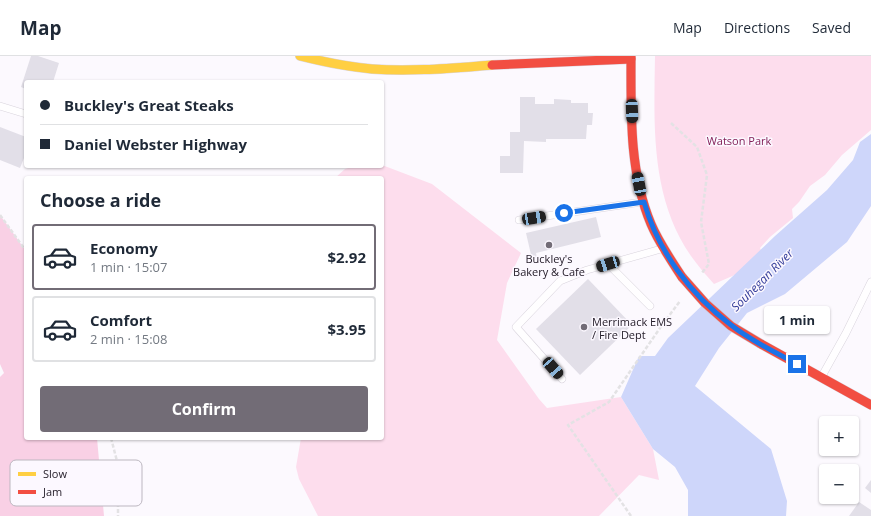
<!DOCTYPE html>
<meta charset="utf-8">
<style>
:root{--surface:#fff;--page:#f6f6f7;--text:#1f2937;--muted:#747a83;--line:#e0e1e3;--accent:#726c76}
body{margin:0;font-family:"Open Sans",sans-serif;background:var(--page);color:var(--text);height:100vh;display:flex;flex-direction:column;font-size:15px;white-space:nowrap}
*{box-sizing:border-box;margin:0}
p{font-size:13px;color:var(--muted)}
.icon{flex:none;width:22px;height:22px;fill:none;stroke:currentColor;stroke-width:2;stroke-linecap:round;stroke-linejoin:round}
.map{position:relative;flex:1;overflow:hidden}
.side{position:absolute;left:24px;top:120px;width:360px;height:264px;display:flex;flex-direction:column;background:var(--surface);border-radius:4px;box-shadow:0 1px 3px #0004}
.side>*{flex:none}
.banner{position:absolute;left:24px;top:24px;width:360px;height:88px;border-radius:4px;box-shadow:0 1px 3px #0004;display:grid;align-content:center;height:88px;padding:0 16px;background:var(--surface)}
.buttons{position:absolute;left:819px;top:360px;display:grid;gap:8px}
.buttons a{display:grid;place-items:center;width:40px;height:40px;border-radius:4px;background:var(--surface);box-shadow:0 1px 3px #0004;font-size:20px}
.end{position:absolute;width:18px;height:18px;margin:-9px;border:5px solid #1a73e8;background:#fff;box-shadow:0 0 0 2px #fff}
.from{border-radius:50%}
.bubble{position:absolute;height:28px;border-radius:4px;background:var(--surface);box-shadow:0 1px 3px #0004;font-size:13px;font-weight:700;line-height:28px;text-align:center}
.car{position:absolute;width:12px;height:24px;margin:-12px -6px;border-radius:5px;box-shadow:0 0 3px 1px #0007;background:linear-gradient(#222 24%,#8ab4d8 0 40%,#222 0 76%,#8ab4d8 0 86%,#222 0)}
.banner b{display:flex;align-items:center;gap:14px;height:38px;font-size:15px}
.banner b+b{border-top:1px solid var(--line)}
.banner i{width:10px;height:10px;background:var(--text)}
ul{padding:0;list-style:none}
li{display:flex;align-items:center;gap:12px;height:66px;margin:0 8px 6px;padding:0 8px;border:2px solid var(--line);border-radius:4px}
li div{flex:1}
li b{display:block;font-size:15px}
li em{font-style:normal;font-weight:700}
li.on{border-color:var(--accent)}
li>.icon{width:36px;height:36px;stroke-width:1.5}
h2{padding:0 16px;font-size:18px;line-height:48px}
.primary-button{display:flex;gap:8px;margin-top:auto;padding:8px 16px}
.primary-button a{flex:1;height:46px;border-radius:4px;background:var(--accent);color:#fff;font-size:16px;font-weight:700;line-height:46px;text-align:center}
header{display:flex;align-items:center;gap:24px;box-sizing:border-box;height:56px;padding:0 20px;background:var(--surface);border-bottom:1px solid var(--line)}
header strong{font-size:19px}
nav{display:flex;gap:22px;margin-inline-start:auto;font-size:14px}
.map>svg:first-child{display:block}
.green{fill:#fddded}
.forest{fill:#f9d0e5}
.water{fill:#ced6fa}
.building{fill:#e2dfe8}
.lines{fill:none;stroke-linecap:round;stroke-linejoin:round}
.lane-casing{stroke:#d9d4dd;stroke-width:8}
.slow-casing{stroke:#d9d4dd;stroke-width:10}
.jam-casing{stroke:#d9d4dd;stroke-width:10}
.path{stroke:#e3e2e4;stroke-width:2.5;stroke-dasharray:4 2;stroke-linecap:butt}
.lane{stroke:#fffeff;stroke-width:7}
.slow{stroke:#ffcf43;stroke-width:9}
.jam{stroke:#f24e42;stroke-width:9}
.jam-bridge-casing{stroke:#c9bfca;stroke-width:10;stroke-linecap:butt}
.jam-bridge{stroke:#f24e42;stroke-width:9}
.route{stroke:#1a73e8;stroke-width:5}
.poi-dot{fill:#726c76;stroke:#fcf8ff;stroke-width:1.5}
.labels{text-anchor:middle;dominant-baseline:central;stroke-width:3;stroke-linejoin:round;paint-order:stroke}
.park-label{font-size:11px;fill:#832059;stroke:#fcf8ff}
.poi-label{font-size:11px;fill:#27202c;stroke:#fcf8ff}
.water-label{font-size:12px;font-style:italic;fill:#38419c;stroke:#fcf8ff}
.key{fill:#fcf8ff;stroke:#bcb7c0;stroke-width:1}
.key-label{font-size:11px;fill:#27202c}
</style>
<header>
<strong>Map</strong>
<nav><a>Map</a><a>Directions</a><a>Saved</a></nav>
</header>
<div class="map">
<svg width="871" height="460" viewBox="0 0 871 460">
<rect width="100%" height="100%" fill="#fcf9fe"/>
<g class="green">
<path d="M655,0H871V74L842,99L825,119L810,130L799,146L792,153L793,162L770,181L760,192L764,200L737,218L714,228C706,219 698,210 691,200C650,141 654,68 655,0Z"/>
<path d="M382,109L432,128L521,197L507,227L497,284L539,343L547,352L621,341L653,393L659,424L639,419L599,460H318L299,423L296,411L301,382H382V122H335L345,113L355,110Z"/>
</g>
<path class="forest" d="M0,159L26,195V382H97L104,460H0V321L4,317L0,308Z"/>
<path class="water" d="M871,78V150L847,186L785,238L747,257L719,292L695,330L771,393L787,445L786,460H688V434L675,411L653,393L621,341L639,300H655L668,282L775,180L827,134L853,104L860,86Z"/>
<g class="building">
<path d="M31,0H38L59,7L53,26H26V33L21,31Z"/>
<path d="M520,41H535V48H554V43L571,44V47H588V57H593L592,69H587L586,83H546V86L524,85L523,117H500V100H510V76H520Z"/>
<path d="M0,71L26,81V97L20,112L0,104Z"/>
<path d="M596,161L601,181L536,197L537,202L532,203L526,177Z"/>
<path d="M588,223L632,269L580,319L536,273Z"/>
<path d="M871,424V437L865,432Z"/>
<path d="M859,446L871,454V460H849Z"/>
</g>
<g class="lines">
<defs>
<g id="lane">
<path d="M0,50L26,58"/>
<path d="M519,164L642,146"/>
<path d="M608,208L650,250"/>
<path d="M822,320L846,277L871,226"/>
<path d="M562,323L516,271L560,225L587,214L661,193"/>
</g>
<path id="slow" d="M300,0C324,6 348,11 372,13C412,16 452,12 492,9"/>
<g id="jam">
<path d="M631,0C631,56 629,116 651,168C659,187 671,204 682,221"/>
<path d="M492,9L631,3"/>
<path d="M761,288L871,349"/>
</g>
</defs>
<use href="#lane" class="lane-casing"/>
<use href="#slow" class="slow-casing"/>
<use href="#jam" class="jam-casing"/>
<g class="path">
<path d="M671,67L697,91L707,119L701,166L709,208L701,218"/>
<path d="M0,159L26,195"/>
<path d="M111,382L118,409V460"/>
<path d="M631,460L568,369L609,346L660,272L680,245"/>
</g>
<use href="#lane" class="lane"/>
<use href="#slow" class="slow"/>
<use href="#jam" class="jam"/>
<defs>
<path id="jam-bridge" d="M682,221L705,247L731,270L761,288"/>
</defs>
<use href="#jam-bridge" class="jam-bridge-casing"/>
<use href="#jam-bridge" class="jam-bridge"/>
</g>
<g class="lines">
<path class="route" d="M564,157L644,146C658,195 690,238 731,269C751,285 775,296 797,308"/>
</g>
<g class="poi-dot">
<circle cx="549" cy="189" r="4"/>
<circle cx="584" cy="271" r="4"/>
</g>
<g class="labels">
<g class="park-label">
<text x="739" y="84">Watson Park</text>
</g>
<g class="poi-label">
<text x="549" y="202">Buckley's<tspan x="549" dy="13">Bakery &amp; Cafe</tspan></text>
<text x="592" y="265" text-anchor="start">Merrimack EMS<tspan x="592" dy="13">/ Fire Dept</tspan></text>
</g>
<g class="water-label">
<text transform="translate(762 224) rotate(-45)">Souhegan River</text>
</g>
</g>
<rect x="10" y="404" width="132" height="46" rx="6" class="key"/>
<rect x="18" y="416" width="18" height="4" fill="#ffcf43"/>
<rect x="18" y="434" width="18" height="4" fill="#f24e42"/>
<g class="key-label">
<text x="43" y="422">Slow</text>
<text x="43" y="440">Jam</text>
</g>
</svg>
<div class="buttons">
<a>+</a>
<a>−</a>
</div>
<i class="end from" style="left:564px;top:157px"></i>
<i class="end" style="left:797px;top:308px"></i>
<div class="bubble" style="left:764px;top:250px;width:66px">1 min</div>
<i class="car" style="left:632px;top:55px;rotate:178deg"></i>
<i class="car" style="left:639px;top:128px;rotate:349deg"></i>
<i class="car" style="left:534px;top:162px;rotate:81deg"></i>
<i class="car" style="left:608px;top:208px;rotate:253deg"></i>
<i class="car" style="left:553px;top:312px;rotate:139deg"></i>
<div class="banner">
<b><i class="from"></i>Buckley's Great Steaks</b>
<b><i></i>Daniel Webster Highway</b>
</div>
<section class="side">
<h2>Choose a ride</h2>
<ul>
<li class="on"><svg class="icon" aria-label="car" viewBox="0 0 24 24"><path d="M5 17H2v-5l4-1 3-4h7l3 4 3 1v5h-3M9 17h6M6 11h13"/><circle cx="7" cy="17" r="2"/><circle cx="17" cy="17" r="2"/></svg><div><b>Economy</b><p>1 min · 15:07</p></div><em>$2.92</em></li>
<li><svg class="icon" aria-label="car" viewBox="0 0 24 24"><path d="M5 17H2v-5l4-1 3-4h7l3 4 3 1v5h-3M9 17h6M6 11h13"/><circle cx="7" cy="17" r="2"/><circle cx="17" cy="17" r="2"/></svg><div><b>Comfort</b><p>2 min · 15:08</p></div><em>$3.95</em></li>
</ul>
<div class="primary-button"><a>Confirm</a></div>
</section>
</div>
